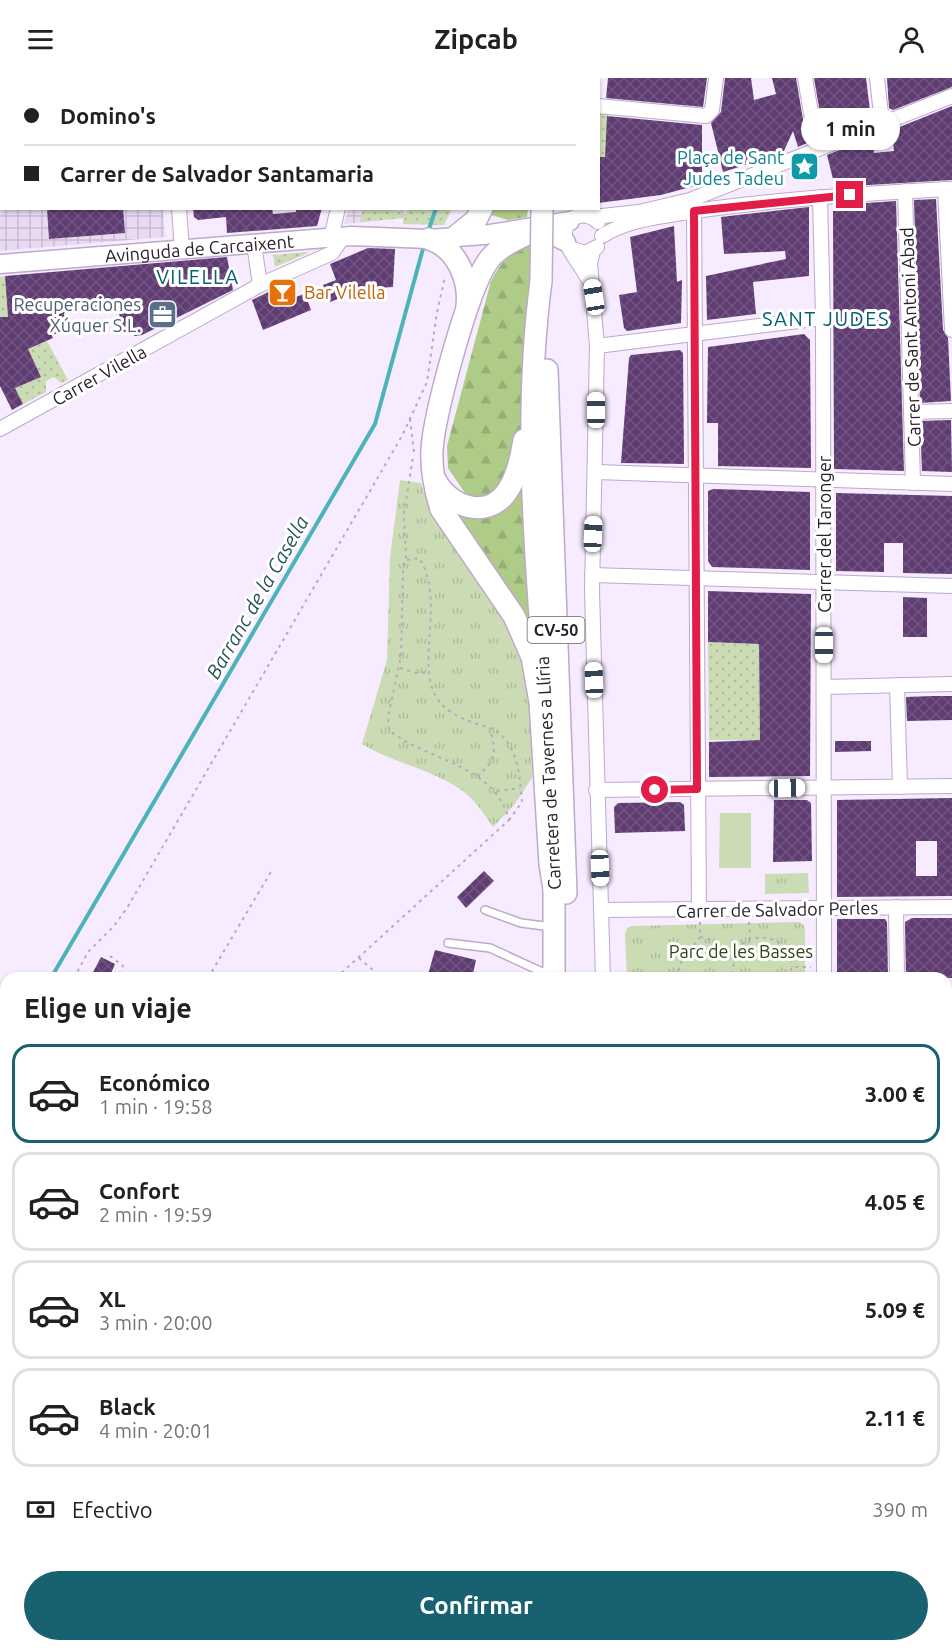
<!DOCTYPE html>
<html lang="es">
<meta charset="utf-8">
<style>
:root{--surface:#fff;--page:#f2f2f2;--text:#202124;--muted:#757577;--line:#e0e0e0;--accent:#186170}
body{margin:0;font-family:Ubuntu,sans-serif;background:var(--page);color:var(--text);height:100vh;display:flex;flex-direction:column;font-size:22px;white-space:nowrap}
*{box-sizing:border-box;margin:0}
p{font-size:20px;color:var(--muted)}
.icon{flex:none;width:33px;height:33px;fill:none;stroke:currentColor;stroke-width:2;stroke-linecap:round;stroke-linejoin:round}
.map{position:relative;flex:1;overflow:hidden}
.panel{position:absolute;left:0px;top:894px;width:952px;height:680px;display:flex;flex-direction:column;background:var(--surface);border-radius:18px 18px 0 0;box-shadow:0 2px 4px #0004}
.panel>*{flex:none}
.top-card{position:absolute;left:0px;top:0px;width:600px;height:132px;box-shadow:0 2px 4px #0004;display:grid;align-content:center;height:132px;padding:0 24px;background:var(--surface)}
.end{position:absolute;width:27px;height:27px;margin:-14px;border:8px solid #e11d48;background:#fff;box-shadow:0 0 0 3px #fff}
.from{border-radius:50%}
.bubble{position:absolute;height:42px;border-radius:21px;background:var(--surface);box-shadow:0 2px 4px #0004;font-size:20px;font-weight:700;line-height:42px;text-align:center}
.car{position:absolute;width:18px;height:36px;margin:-18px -9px;border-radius:8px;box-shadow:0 0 4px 2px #0007;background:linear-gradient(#fff 24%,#345 0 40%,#fff 0 76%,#345 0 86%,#fff 0)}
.top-card b{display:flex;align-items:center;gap:21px;height:57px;font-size:22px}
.top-card b+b{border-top:2px solid var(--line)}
.top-card i{width:15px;height:15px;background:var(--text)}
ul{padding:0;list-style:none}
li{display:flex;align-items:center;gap:18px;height:99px;margin:0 12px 9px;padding:0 12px;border:3px solid var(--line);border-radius:18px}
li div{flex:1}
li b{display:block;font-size:22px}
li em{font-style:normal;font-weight:700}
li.selected{border-color:var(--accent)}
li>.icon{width:54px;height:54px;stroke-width:1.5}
h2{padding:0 24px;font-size:27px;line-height:72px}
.pay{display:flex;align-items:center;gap:15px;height:66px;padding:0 24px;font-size:22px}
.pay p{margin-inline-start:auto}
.button{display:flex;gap:12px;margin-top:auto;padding:12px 24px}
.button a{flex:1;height:69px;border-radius:36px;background:var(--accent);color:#fff;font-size:24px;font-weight:700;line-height:69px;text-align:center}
header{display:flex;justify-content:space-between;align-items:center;height:78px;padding:0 24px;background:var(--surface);font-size:27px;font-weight:700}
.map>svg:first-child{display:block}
.built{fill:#e9daf2}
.industrial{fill:url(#industrial-grid)}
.grass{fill:url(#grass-dots)}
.forest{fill:url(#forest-firs)}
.park{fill:url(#park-tufts)}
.pitch{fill:#cbdcb4}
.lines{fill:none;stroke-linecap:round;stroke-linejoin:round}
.stream{stroke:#4db3ba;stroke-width:4}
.building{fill:url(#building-cross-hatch);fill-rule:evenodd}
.lane-casing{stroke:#bda9c9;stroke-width:10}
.street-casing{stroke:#bda9c9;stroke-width:16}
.secondary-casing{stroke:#bda9c9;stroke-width:21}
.primary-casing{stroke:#bda9c9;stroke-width:24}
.path{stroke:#b6abbd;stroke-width:2;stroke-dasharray:3 4.5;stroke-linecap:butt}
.lane{stroke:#fff;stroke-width:7}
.street{stroke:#fff;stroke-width:14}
.secondary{stroke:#fff;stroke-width:18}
.primary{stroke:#fff;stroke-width:21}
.primary-bridge-casing{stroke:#bda9c9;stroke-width:24;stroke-linecap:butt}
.primary-bridge{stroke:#fff;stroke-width:21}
.route{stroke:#e11d48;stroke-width:8}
.labels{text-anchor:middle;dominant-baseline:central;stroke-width:6;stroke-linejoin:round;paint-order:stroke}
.shield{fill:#fff;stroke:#68636b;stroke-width:1.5}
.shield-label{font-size:16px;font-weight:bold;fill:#28202c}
.culture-label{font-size:18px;fill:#0d838f;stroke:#fff;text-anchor:end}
.street-label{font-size:18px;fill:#28202c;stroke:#fff}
.food-label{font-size:18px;fill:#c56008;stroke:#fff;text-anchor:start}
.service-label{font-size:18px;fill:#4e5e75;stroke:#fff;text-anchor:end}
.park-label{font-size:18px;fill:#334414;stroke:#fff}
.neighbourhood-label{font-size:20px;letter-spacing:1.5px;fill:#026273;stroke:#fff}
.water-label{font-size:20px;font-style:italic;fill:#275457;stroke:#fff}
</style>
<header><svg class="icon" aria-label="menu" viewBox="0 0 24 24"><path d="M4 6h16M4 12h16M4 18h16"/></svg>Zipcab<svg class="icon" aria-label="person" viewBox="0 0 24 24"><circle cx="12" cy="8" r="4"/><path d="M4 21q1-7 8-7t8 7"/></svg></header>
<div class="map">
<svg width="952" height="1573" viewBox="0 0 952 1573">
<defs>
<pattern id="industrial-grid" width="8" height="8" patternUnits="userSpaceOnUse" patternTransform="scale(1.5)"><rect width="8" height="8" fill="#e9daf2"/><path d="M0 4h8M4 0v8" fill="none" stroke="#c8bbd0"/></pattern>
<pattern id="grass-dots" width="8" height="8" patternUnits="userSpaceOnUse" patternTransform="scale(1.5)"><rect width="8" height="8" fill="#cbdcb4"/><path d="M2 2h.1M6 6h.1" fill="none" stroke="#aebc9b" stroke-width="1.8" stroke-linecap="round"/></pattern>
<pattern id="forest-firs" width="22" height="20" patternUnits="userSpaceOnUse" patternTransform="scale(1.5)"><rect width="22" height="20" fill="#afcb88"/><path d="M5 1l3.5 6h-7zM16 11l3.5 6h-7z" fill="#97ae76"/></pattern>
<pattern id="park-tufts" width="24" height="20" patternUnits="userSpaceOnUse" patternTransform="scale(1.5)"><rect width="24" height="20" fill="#cbdcb4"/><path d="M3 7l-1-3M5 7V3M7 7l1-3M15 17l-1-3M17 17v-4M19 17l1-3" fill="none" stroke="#aebc9b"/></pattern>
<pattern id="building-cross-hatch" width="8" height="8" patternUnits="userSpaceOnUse" patternTransform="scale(1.5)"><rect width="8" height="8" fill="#5f3c72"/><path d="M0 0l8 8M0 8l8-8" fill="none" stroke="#725682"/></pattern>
</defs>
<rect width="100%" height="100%" fill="#f7ebff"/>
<g class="built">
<rect x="946" y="1081" width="6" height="142"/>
<path d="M947,1527L952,1528V1573H828V1568H946Z"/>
<path d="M545,1568H758L766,1573H542Z"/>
</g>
<g class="industrial">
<path d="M0,0H146L2,2V130L163,131L165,159L0,173Z"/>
<path d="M348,131H409L405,140L344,146Z"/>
</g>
<g class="grass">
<path d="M599,34L608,35L605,79H599Z"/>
<path d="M363,131H392L406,136L409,131H452L444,147L403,146L404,140L360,144Z"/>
<path d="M307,174L308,175L275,189L273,177Z"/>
<path d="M5,198L8,239H0V199Z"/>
<path d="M47,263L68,302L61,305L54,299L46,303V314L23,326L15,310L41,299L28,271Z"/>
<path d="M708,564L759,566L760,662H709Z"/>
<rect x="837" y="1568" width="85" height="5"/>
</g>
<g class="forest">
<path d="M490,131H528L527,139L508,142L488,136Z"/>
<path d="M531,167C530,213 532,381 500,409C489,419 481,419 467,418L448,390L447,368L491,203C502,182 509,176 531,167Z"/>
<path d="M529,403L537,556L457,435C499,436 504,438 529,403Z"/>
</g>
<g class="park">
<path d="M400,402L421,405L432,439L500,530L521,572L531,622L532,700L514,727L493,749C486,739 479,728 470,719C440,692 396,687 362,666L387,582L390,480Z"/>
<path d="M808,795L809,815L765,816V796Z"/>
<path d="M798,844L803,846L805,851V900H627L625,856L627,850L632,848Z"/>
</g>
<path class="pitch" d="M720,735H751V790H719Z"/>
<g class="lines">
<g class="stream">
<path d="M490,2L491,0"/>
<path d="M428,154L436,130"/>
<path d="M51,900L375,346L424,167"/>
<path d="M0,988L6,978"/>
</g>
</g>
<g class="building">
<path d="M608,0H707L703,29L606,20Z"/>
<path d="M725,0H751L754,22L776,16L772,0H796L807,65L798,69L793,53L783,75L723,94L711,45L721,34Z"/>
<path d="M814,0H866L871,41L824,59Z"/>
<path d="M887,0H952V9L893,32L889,30Z"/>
<path d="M952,28V102L835,109L827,77L873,59L874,75L894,73L892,52Z"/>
<path d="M607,38L702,47V102L698,107L661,117L598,125V79H605Z"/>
<path d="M936,121L943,252L948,260L951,323L920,325L914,122Z"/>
<path d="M896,123L904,393L834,391L833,131L837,127Z"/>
<path d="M809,129V198L753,204L756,236L707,242L706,198L786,181L785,173L724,176L721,139Z"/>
<path d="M47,130H123L125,155L49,161Z"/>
<path d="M193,130H272L273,136L296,134V130H322L317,148L227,155L226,139L198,142L194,139Z"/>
<path d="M674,148L677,204L682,202L681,245L627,253L624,250L619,217L637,214L630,159Z"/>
<path d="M368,170L395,171L393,209L363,211L330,224L323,207L336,202L330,186Z"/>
<path d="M227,179L233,212L142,257L135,258L120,246L119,231L64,235L66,255L51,256L53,260L28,271L41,299L15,310L23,326L12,332L0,308V239H8L5,198Z"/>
<path d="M289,204L295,219L305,216L311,232L263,252L252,222Z"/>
<path d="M804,256L810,262L811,390L718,388V345H707L708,269Z"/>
<path d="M680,272L683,275L684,386L621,385L629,280L631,277Z"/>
<path d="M951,342L952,394L922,393L920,343Z"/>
<path d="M713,411L810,414V492L712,489L708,483V413Z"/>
<path d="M836,415L952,418V496L903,495V465H884V494L836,493Z"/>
<path d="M708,513L811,516L810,698L709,699V664L760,662L759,566L708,564Z"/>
<path d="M903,519L927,520V559H903Z"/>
<path d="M933,618H952V642L907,643L906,619Z"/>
<path d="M835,663H871V673L835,674Z"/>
<path d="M952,720V818L837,819V722ZM916,763H937V798H916Z"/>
<path d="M774,722H807L811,725L812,783L773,784Z"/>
<path d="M680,724L684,727L685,753L615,755L614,729L618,725Z"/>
<path d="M484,793L494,803L466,830L457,819Z"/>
<path d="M912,840H952V900H906L905,844Z"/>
<path d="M837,841H885L887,844L888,900H837Z"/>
<path d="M435,872L476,882L472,900H427Z"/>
<path d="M101,879L115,886L109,900H90Z"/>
</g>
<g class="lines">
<defs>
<g id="lane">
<path d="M485,832L521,845L552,849"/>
<path d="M448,865L490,870L540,893L551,894"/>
<path d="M5,1148L6,1149"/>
<path d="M571,1573L573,1568"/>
</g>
<g id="street">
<path d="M168,0V2"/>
<path d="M805,0L817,70"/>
<path d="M877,0L882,45"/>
<path d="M374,2V0"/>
<path d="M581,2V0"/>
<path d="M598,28L706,38L712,32L716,0"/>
<path d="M945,111L952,252"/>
<path d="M905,113L913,405"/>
<path d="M820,119L823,240L824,900"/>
<path d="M179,130L182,172"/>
<path d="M694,133L699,832"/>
<path d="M593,139L639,134L690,122L952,18"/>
<path d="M602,158C628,141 666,138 695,133C780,121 866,115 952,111"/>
<path d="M331,160L338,130"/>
<path d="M254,166L260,207"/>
<path d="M570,170L585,175L597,169"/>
<path d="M593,173L590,185L597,268L592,513L603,900"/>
<path d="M588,201C582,188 563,168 565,154C567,136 586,133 598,144"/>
<path d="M597,268L823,240"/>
<path d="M912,334L952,333"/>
<path d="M0,351L260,207L332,175L343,159"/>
<path d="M596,394L952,406"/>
<path d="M592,497L952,508"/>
<path d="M897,607L900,709"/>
<path d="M824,609L952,606"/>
<path d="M596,712L952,708"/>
<path d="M896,829L897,900"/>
<path d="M601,832L952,829"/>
<path d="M946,946L952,945"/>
<path d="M946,1065H952"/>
<path d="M946,1233H952"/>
<path d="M0,1259L6,1260"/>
<path d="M0,1316L6,1318"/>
<path d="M946,1525L952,1526"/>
<path d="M828,1573V1568"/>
</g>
<g id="secondary">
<path d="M533,157L556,159L566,164"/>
<path id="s1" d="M0,186L351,158L429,161L484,157L570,143"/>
<path d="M742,1568L750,1573"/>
<path d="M772,1568L779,1573"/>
</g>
<g id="primary">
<path d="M531,2V0"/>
<path d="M554,2L555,0"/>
<path d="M525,157C512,164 497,170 488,183C468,211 434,336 432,372C431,392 435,412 441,431L514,538L532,579L540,624L550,786L554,811"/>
<path d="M455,159L476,142L482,130"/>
<path d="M429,161C456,169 470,201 467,228"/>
<path d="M541,203C524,331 534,464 544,592"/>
<path d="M547,292L566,815"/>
<path d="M436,403C449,428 486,442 506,415C517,400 521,380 524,362"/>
<path d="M554,797V900"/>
<path d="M0,1293L6,1295"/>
<path d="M497,1568L499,1573"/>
<path d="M542,1573L545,1568"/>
</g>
</defs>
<use href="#lane" class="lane-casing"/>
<use href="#street" class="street-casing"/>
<use href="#secondary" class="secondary-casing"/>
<use href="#primary" class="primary-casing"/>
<g class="path">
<path d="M410,341L414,374"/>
<path d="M407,482L419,480C447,523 413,590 439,623C446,633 459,639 469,643C478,647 492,649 499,655C519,672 520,701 522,724L509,742"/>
<path d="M400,590L416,595L430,594"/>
<path d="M477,698C495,684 497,673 490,652"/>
<path d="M497,713L520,710"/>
<path d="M700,844V859C718,863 743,878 730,900"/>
<path d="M749,844L750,861C772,856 791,866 792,889"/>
<path d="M729,874L750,861"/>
<path d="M110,878L123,888L118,900"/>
<path d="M359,880L382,900"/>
<path d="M74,900L88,874L113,849L127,830L402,358L427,304L437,234L445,199"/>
<path d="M208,900L272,792"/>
<path d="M336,900L509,742C494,685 428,684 389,652L388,639L401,578L403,493L406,480L404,436L413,379"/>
<path d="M677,900L681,884L700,859"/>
<path d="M768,900H772"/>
<path d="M788,900L792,889H811"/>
<path d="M0,1054L6,1043"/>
<path d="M0,1405L6,1407"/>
<path d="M296,1568L299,1573"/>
<path d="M584,1573L589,1568"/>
</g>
<use href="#lane" class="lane"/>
<use href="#street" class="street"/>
<use href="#secondary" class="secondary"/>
<use href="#primary" class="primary"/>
<defs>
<path id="primary-bridge" d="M541,203L542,130"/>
</defs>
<use href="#primary-bridge" class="primary-bridge-casing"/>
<use href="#primary-bridge" class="primary-bridge"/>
</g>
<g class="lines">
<path class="route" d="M655,712L697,711L694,133L850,117"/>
</g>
<defs>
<symbol id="sight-square" viewBox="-11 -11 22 22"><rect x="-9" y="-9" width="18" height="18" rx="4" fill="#0f9aa8" stroke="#fff"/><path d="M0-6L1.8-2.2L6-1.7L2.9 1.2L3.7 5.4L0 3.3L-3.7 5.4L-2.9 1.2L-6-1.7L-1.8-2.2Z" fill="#fff"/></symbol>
<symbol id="bar-square" viewBox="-11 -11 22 22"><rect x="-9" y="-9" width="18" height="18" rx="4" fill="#e8710a" stroke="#fff"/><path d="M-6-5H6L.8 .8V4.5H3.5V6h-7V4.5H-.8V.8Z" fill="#fff"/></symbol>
<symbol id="office-square" viewBox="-11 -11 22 22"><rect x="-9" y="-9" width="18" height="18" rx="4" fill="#5c6f8a" stroke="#fff"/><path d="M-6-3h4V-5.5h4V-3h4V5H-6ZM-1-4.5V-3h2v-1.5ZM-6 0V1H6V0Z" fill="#fff"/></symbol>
</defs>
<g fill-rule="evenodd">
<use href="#sight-square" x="788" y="72" width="33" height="33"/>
<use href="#bar-square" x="266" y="198" width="33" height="33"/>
<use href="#office-square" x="146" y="220" width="33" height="33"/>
</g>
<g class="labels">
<rect class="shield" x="527.5" y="539" width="57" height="26" rx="4.5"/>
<g class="shield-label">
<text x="556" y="552">CV-50</text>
</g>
<g class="culture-label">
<text x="784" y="79">Plaça de Sant<tspan x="784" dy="21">Judes Tadeu</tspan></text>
</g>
<g class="street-label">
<text stroke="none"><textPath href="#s1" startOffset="200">Avinguda de Carcaixent</textPath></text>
<text transform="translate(910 259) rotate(-92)">Carrer de Sant Antoni Abad</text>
<text transform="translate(99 297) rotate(-29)">Carrer Vilella</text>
<text transform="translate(824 456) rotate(-90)">Carrer del Taronger</text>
<text transform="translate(548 695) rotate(-93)">Carretera de Tavernes a Llíria</text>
<text transform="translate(777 831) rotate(-1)">Carrer de Salvador Perles</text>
</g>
<g class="food-label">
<text x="304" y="214">Bar Vilella</text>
</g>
<g class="service-label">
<text x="141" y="226">Recuperaciones<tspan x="141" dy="21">Xúquer S.L.</tspan></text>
</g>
<g class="park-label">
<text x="741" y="873">Parc de les Basses</text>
</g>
<g class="neighbourhood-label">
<text x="198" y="198">VILELLA</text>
<text x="826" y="240">SANT JUDES</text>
</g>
<g class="water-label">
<text transform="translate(257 519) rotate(-60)">Barranc de la Casella</text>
</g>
</g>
</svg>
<i class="end from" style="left:655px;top:712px"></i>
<i class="end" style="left:850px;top:117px"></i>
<div class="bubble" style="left:801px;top:30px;width:99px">1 min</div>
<i class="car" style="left:594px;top:219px;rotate:351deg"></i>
<i class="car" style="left:596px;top:332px;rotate:0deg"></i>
<i class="car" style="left:593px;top:456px;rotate:2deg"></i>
<i class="car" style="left:824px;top:567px;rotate:180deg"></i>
<i class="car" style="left:594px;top:602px;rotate:358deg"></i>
<i class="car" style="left:787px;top:710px;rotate:89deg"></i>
<i class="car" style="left:600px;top:790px;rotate:178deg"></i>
<div class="top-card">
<b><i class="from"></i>Domino's</b>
<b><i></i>Carrer de Salvador Santamaria</b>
</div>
<section class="panel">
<h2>Elige un viaje</h2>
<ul>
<li class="selected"><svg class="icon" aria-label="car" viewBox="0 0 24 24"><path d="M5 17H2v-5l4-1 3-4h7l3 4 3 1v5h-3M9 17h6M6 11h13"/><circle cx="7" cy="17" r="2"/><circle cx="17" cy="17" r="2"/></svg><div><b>Económico</b><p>1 min · 19:58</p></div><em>3.00 €</em></li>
<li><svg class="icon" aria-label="car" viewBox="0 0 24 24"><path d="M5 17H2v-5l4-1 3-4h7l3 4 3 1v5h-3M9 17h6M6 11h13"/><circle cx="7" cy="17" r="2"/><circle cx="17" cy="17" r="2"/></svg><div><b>Confort</b><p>2 min · 19:59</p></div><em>4.05 €</em></li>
<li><svg class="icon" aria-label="car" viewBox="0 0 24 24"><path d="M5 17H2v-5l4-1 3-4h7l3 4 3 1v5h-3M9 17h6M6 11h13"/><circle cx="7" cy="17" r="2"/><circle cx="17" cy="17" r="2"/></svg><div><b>XL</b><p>3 min · 20:00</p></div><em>5.09 €</em></li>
<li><svg class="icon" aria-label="car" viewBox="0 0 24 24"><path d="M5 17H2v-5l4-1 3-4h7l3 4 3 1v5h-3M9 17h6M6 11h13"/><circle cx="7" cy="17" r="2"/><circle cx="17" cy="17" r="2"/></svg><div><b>Black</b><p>4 min · 20:01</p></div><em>2.11 €</em></li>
</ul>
<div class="pay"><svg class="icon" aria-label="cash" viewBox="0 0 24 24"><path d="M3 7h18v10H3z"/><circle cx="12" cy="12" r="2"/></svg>Efectivo<p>390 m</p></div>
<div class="button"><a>Confirmar</a></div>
</section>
</div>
